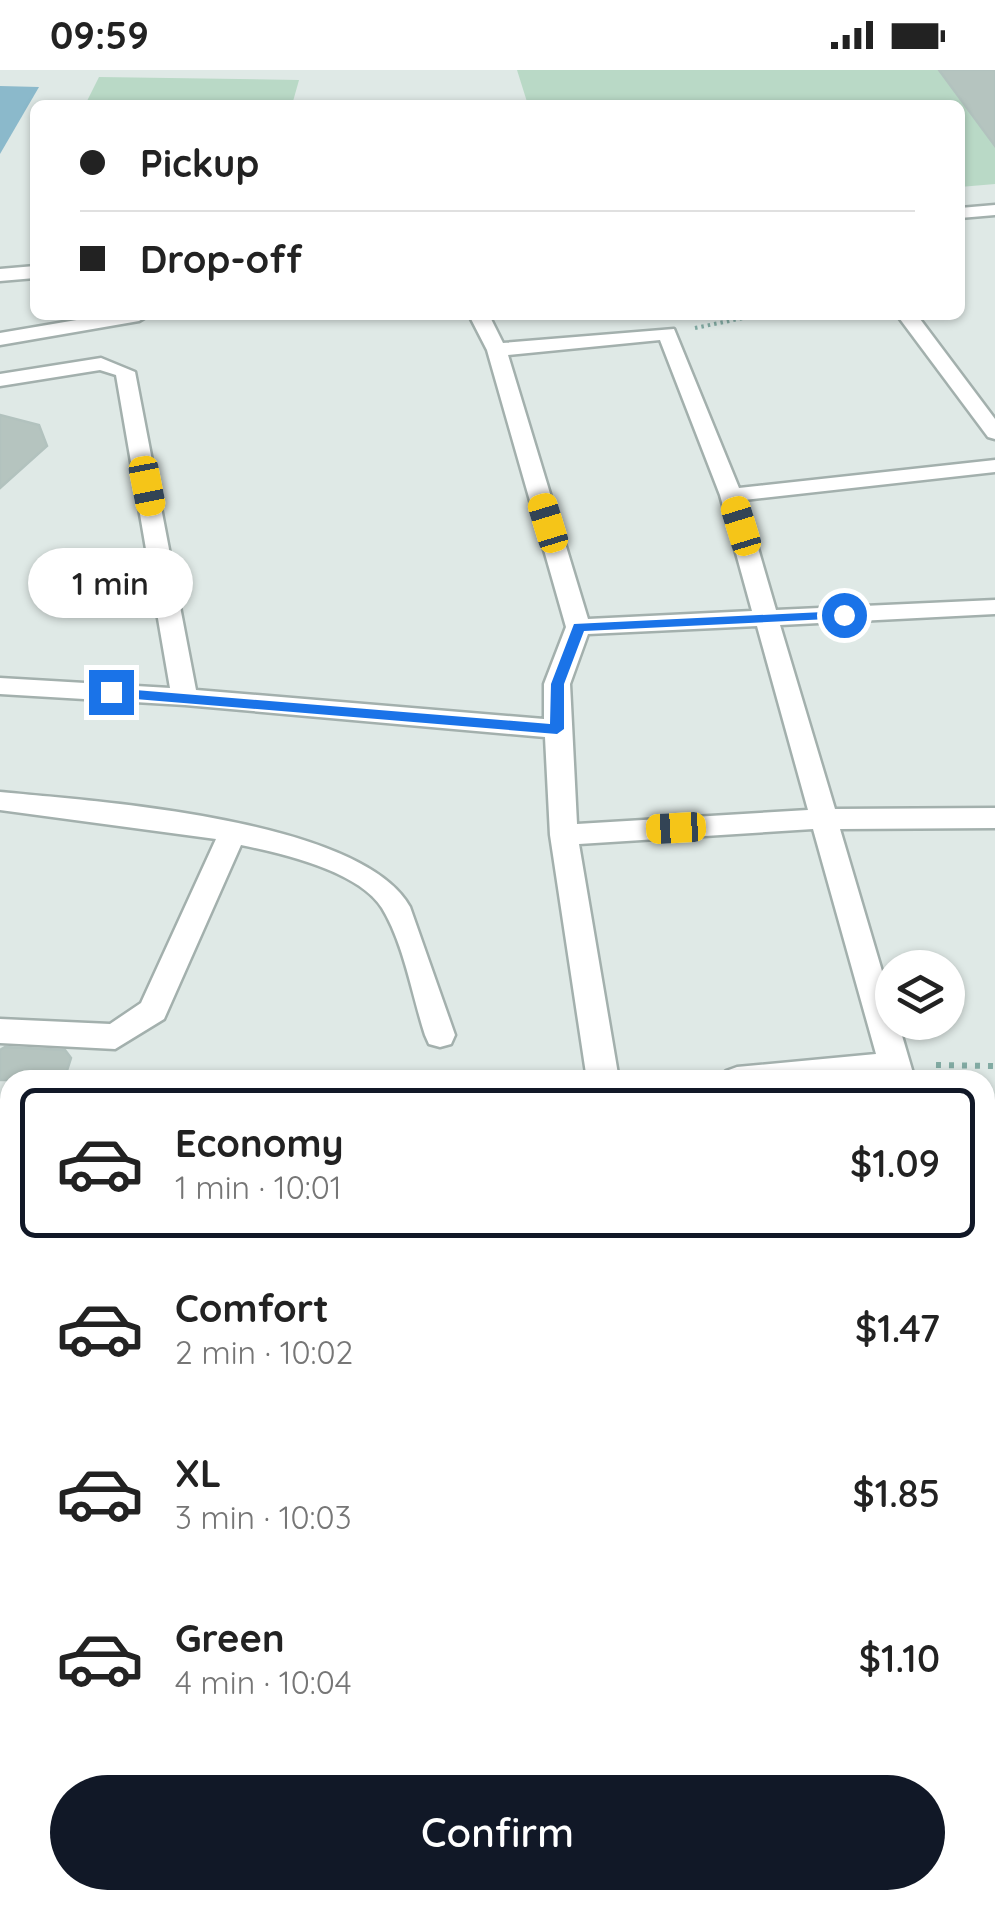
<!DOCTYPE html>
<meta charset="utf-8">
<style>
:root{--surface:#fff;--page:#f6f6f6;--text:#222;--muted:#767676;--line:#e0e0e0;--accent:#111827}
body{margin:0;font-family:Quicksand,sans-serif;background:var(--page);color:var(--text);height:100vh;display:flex;flex-direction:column;font-size:38px;white-space:nowrap}
*{box-sizing:border-box;margin:0}
p{font-size:32px;color:var(--muted)}
.icon{flex:none;width:55px;height:55px;fill:none;stroke:currentColor;stroke-width:2;stroke-linecap:round;stroke-linejoin:round}
.map{position:relative;flex:1;overflow:hidden}
.sheet{position:absolute;left:0px;top:1000px;width:995px;height:840px;display:flex;flex-direction:column;background:var(--surface);border-radius:30px 30px 0 0;box-shadow:0 2px 8px #0004}
.sheet>*{flex:none}
.guide{position:absolute;left:30px;top:30px;width:935px;height:220px;border-radius:15px;box-shadow:0 2px 8px #0004;display:grid;align-content:center;height:220px;padding:0 50px;background:var(--surface)}
.controls{position:absolute;left:875px;top:880px;display:grid;gap:20px}
.controls a{display:grid;place-items:center;width:90px;height:90px;border-radius:50%;background:var(--surface);box-shadow:0 2px 8px #0004;font-size:50px}
.end{position:absolute;width:45px;height:45px;margin:-22px;border:12px solid #1a73e8;background:#fff;box-shadow:0 0 0 5px #fff}
.from{border-radius:50%}
.bubble{position:absolute;height:70px;border-radius:35px;background:var(--surface);box-shadow:0 2px 8px #0004;font-size:32px;font-weight:600;line-height:70px;text-align:center}
.car{position:absolute;width:30px;height:60px;margin:-30px -15px;border-radius:12px;box-shadow:0 0 8px 2px #0007;background:linear-gradient(#f5c518 24%,#345 0 40%,#f5c518 0 76%,#345 0 86%,#f5c518 0)}
.guide b{display:flex;align-items:center;gap:35px;height:95px;font-size:38px}
.guide b+b{border-top:2px solid var(--line)}
.guide i{width:25px;height:25px;background:var(--text)}
ul{padding:18px 0 0;list-style:none}
li{display:flex;align-items:center;gap:30px;height:150px;margin:0 20px 15px;padding:0 30px;border:5px solid transparent;border-radius:15px}
li div{flex:1}
li b{display:block;font-size:38px}
li em{font-style:normal;font-weight:600}
li.active{border-color:var(--accent)}
li>.icon{width:90px;height:90px;stroke-width:1.5}
.action{display:flex;gap:20px;margin-top:auto;padding:20px 50px}
.action a{flex:1;height:115px;border-radius:60px;background:var(--accent);color:#fff;font-size:40px;font-weight:600;line-height:115px;text-align:center}
.status{display:flex;justify-content:space-between;align-items:center;height:70px;padding:0 50px;background:var(--surface);direction:ltr}
.status svg{height:28px;fill:currentColor}
.map>svg:first-child{display:block}
.green{fill:#b9d9c6}
.water{fill:#8bb9cb}
.building{fill:#b5c4bf;stroke:#b2c2be;stroke-width:2.5}
.lines{fill:none;stroke-linecap:round;stroke-linejoin:round}
.minor-casing{stroke:#a3b0ad;stroke-width:5}
.path-far2{stroke:#82aba3;stroke-width:4;stroke-dasharray:2.5 4;stroke-linecap:butt}
.path-far1{stroke:#82aba3;stroke-width:6;stroke-dasharray:5 8;stroke-linecap:butt}
.path{stroke:#82aba3;stroke-width:9;stroke-dasharray:6 10;stroke-linecap:butt}
.minor{fill:#fff;fill-rule:evenodd}
.route{fill:#1a73e8}
</style>
<div class="status"><b>09:59</b><svg viewBox="0 0 49 12"><path d="M0 12V9h3v3zM5 12V6h3v6zM10 12V3h3v9zM15 12V0h3v12zM26 1h20v11H26zM47 4h2v5h-2z"/></svg></div>
<div class="map">
<svg width="995" height="1840" viewBox="0 0 995 1840">
<rect width="100%" height="100%" fill="#dfe9e6"/>
<g class="green">
<path d="M517,0H995V114L960,117V35H528Z"/>
<path d="M99,7L299,10L292,35H85Z"/>
</g>
<path class="water" d="M0,16L39,17L0,84Z"/>
<g class="building">
<path d="M939,0H995V76Z"/>
<path d="M0,345L39,355L47,376L0,418Z"/>
<path d="M5,977L65,980L71,988L64,1010H0V980Z"/>
</g>
<g class="lines">
<defs>
<g id="minor">
<path d="M995,135V145L960,148V138Z"/>
<path d="M35,196V208L0,211V199Z"/>
<path d="M106,245H149L139,251L0,275V263Z"/>
<path d="M469,245H489L503,273L674,259L739,418L995,390V402L744,430L776,540L995,530V544L780,555L835,739L995,738V758L840,759L892,935V952H898L915,1010H721L726,1001L737,997L876,984L813,759L579,774L619,1010H587L550,765L545,667L185,635L0,624V608L170,618L116,305L100,300L0,316V304L101,288L135,302L196,620L544,649V614L566,557L487,280ZM660,270L720,425L752,541L588,549L508,285ZM757,556L808,740L577,754L570,614L588,564Z"/>
<path d="M897,245H917L995,349V369L988,367Z"/>
<path d="M0,722C96,731 361,749 410,837L455,965L451,974L440,977L429,974L425,965C412,925 404,874 382,838C359,801 281,783 241,775L164,949L115,979L0,973V949L110,954L141,933L216,769L0,740Z"/>
<path d="M985,1254L995,1257V1318L985,1314Z"/>
<rect x="0" y="1486" width="10" height="40"/>
<rect x="985" y="1498" width="10" height="40"/>
<path d="M226,1830H270L269,1840H225Z"/>
<rect x="675" y="1830" width="44" height="10"/>
</g>
</defs>
<use href="#minor" class="minor-casing"/>
<path class="path-far2" d="M695,258L758,245"/>
<path class="path-far1" d="M936,995L995,996"/>
<path class="path" d="M0,1184H10"/>
<use href="#minor" class="minor"/>
</g>
<path class="route" d="M844,541L851,545L849,548L584,561L564,614V659L557,664L111,627L104,622L111,618L550,654L551,614L574,554Z"/>
</svg>
<div class="controls">
<a><svg class="icon" aria-label="layers" viewBox="0 0 24 24"><path d="M12 4l9 5-9 5-9-5zM3 14l9 5 9-5"/></svg></a>
</div>
<i class="end from" style="left:844px;top:545px"></i>
<i class="end" style="left:111px;top:622px"></i>
<div class="bubble" style="left:28px;top:478px;width:165px">1 min</div>
<i class="car" style="left:147px;top:416px;rotate:169deg"></i>
<i class="car" style="left:548px;top:453px;rotate:343deg"></i>
<i class="car" style="left:741px;top:456px;rotate:343deg"></i>
<i class="car" style="left:676px;top:758px;rotate:267deg"></i>
<div class="guide">
<b><i class="from"></i>Pickup</b>
<b><i></i>Drop-off</b>
</div>
<section class="sheet">
<ul>
<li class="active"><svg class="icon" aria-label="car" viewBox="0 0 24 24"><path d="M5 17H2v-5l4-1 3-4h7l3 4 3 1v5h-3M9 17h6M6 11h13"/><circle cx="7" cy="17" r="2"/><circle cx="17" cy="17" r="2"/></svg><div><b>Economy</b><p>1 min · 10:01</p></div><em>$1.09</em></li>
<li><svg class="icon" aria-label="car" viewBox="0 0 24 24"><path d="M5 17H2v-5l4-1 3-4h7l3 4 3 1v5h-3M9 17h6M6 11h13"/><circle cx="7" cy="17" r="2"/><circle cx="17" cy="17" r="2"/></svg><div><b>Comfort</b><p>2 min · 10:02</p></div><em>$1.47</em></li>
<li><svg class="icon" aria-label="car" viewBox="0 0 24 24"><path d="M5 17H2v-5l4-1 3-4h7l3 4 3 1v5h-3M9 17h6M6 11h13"/><circle cx="7" cy="17" r="2"/><circle cx="17" cy="17" r="2"/></svg><div><b>XL</b><p>3 min · 10:03</p></div><em>$1.85</em></li>
<li><svg class="icon" aria-label="car" viewBox="0 0 24 24"><path d="M5 17H2v-5l4-1 3-4h7l3 4 3 1v5h-3M9 17h6M6 11h13"/><circle cx="7" cy="17" r="2"/><circle cx="17" cy="17" r="2"/></svg><div><b>Green</b><p>4 min · 10:04</p></div><em>$1.10</em></li>
</ul>
<div class="action"><a>Confirm</a></div>
</section>
</div>
